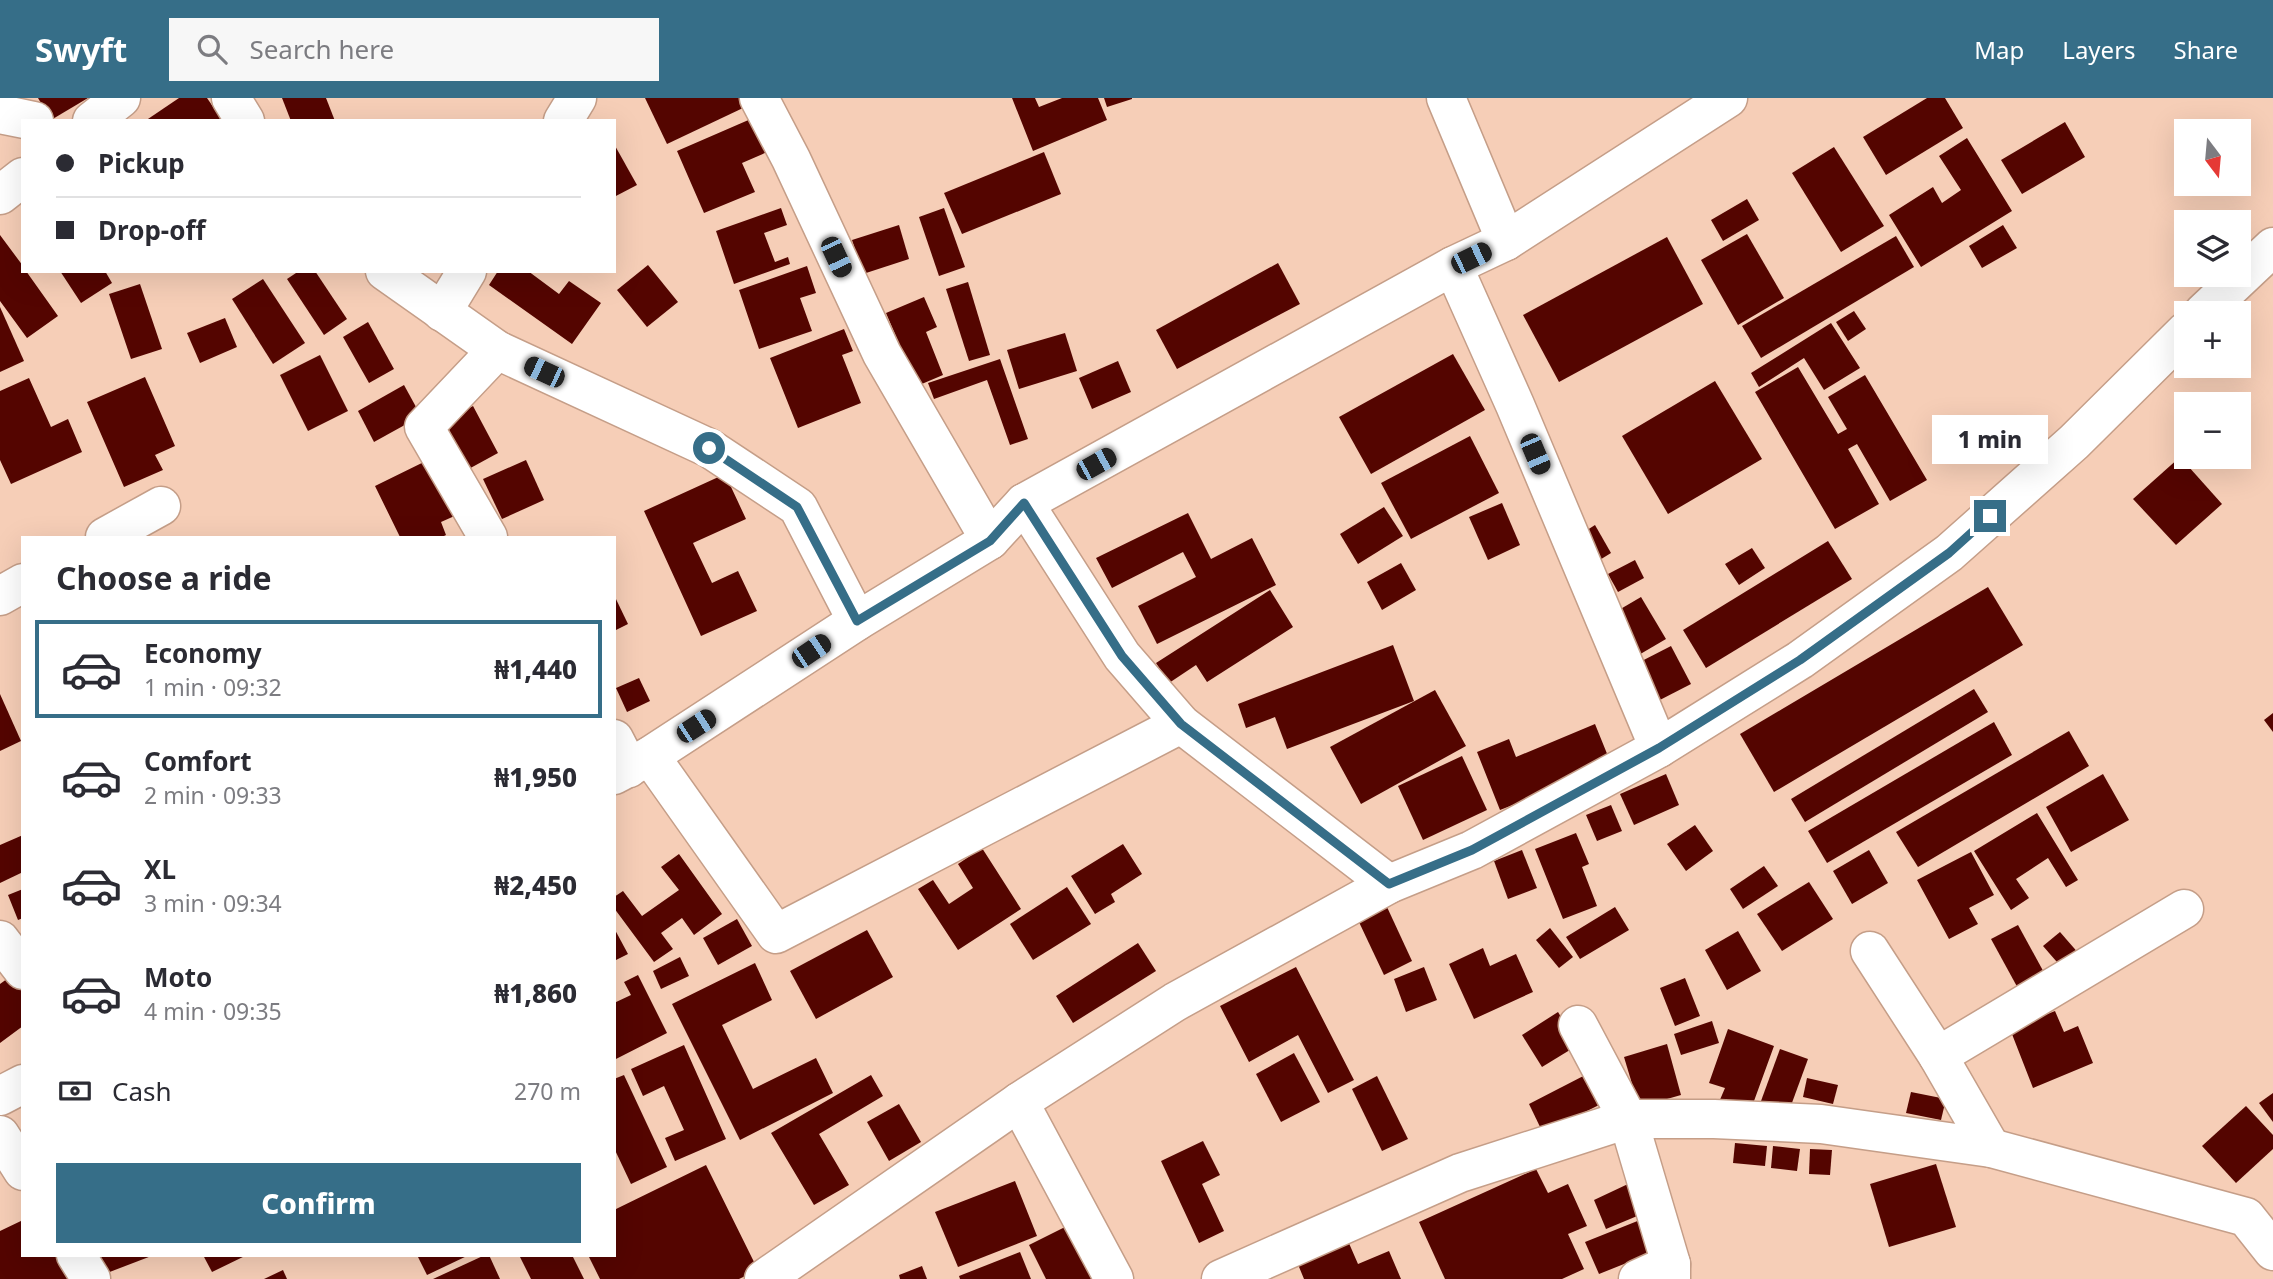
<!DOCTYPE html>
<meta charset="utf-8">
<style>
:root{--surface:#fff;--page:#f7f7f7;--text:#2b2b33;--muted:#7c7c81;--line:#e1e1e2;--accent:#366e88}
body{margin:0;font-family:"Noto Sans",sans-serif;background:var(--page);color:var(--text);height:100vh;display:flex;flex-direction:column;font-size:26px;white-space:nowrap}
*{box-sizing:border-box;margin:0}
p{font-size:23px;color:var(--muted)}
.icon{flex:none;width:38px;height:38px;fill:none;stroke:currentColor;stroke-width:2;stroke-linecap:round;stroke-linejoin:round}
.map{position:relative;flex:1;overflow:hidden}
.side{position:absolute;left:21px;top:438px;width:595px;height:721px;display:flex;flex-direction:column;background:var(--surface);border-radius:0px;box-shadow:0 7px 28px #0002}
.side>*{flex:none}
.guide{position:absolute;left:21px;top:21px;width:595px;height:154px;border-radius:0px;box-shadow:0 7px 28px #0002;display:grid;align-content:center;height:154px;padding:0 35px;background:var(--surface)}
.needle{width:46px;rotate:164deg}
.fabs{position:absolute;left:2174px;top:21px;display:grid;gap:14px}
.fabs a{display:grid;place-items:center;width:77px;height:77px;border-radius:0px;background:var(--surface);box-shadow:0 7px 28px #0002;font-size:35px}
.end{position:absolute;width:32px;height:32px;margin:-16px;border:9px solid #366e88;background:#fff;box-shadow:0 0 0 4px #fff}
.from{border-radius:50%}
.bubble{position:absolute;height:49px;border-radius:0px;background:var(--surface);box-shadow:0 7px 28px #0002;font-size:23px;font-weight:800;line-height:49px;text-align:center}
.car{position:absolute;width:21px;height:42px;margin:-21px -10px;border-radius:9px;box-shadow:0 0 5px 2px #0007;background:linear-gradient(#222 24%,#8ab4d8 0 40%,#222 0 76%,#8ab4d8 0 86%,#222 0)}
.guide b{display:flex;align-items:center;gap:24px;height:66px;font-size:26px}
.guide b+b{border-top:2px solid var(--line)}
.guide i{width:18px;height:18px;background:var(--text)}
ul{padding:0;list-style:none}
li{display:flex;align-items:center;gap:21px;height:98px;margin:0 14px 10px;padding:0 21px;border:4px solid transparent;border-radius:0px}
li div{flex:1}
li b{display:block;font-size:26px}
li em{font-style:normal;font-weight:800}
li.on{border-color:var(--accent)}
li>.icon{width:63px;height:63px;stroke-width:1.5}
h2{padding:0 35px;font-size:32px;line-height:84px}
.pay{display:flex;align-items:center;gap:18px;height:77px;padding:0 35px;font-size:26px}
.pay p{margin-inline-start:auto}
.action{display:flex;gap:14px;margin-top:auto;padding:14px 35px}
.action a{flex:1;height:80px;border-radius:0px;background:var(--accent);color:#fff;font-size:28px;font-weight:800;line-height:80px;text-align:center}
header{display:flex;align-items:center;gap:42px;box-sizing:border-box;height:98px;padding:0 35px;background:var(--accent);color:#fff}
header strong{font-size:33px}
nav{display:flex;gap:38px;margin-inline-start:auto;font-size:24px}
.search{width:490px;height:63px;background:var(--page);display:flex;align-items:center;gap:18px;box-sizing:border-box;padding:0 24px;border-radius:0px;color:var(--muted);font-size:26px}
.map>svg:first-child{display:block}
.building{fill:#540500}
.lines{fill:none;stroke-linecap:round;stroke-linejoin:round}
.minor-casing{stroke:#c59e88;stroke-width:41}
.minor{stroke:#fff;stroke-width:38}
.route{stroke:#366e88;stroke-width:9}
</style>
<header>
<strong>Swyft</strong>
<div class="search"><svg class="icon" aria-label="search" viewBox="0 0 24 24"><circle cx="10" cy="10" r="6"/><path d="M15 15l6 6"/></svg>Search here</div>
<nav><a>Map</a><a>Layers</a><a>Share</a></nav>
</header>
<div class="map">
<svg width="2273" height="1181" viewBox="0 0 2273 1181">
<rect width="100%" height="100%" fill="#f6ceb7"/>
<g class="building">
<path d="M38,0H88L51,22Z"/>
<path d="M179,0H207L222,22L145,23Z"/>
<path d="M282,0H326L335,23H291Z"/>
<path d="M645,0H739L743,10L667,46Z"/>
<path d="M1012,0H1035L1039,9L1062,0H1098L1107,22L1033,53Z"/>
<path d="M1104,0H1132V1L1107,9Z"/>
<path d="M1927,0H1945L1963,30L1886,77L1863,39Z"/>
<path d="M760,17L774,51L742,65L755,94L704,115L677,53Z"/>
<path d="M2065,24L2085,59L2022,96L2001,62Z"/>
<path d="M1967,40L2012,113L1921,169L1889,117L1933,89L1942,105L1961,92L1939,58Z"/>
<path d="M614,46L637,87L614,99Z"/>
<path d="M1834,49L1884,128L1841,154L1792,75Z"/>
<path d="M1044,54L1061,96L962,136L944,95Z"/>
<path d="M1747,101L1759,122L1723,143L1711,122Z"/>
<path d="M781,110L787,127L764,135L775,164L788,159L790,166L734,186L716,133Z"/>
<path d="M944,110L965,169L939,178L919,119Z"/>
<path d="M899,127L909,161L863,176L852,142Z"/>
<path d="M2003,127L2017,150L1982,170L1969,148Z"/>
<path d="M1747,136L1784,200L1738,227L1701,162Z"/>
<path d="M0,137L23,168V173H26L58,218L27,240L0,203Z"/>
<path d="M1896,138L1914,169L1761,260L1742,228Z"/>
<path d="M1667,139L1703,206L1559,284L1523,217Z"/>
<path d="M1278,165L1300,206L1177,271L1156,232Z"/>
<path d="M648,167L678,204L647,229L617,192Z"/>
<path d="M807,168L816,195L800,200L812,233L759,251L739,192Z"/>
<path d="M60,173H105L112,185L81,205Z"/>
<path d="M299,173H315L347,221L324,237L287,181Z"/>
<path d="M498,173H528L559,196L569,183L601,205L572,246L489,187Z"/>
<path d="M263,181L305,245L273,266L232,201Z"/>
<path d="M968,184L990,257L969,263L946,191Z"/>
<path d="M140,186L162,251L131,261L109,196Z"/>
<path d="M924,199L937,229L926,234L943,277L917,288L886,215Z"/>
<path d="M0,209L24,263L0,274Z"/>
<path d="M1854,213L1866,231L1848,243L1836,224Z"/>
<path d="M225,220L237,249L200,265L187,235Z"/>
<path d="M368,224L394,271L369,285L343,239Z"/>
<path d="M1831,225L1860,270L1824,292L1804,260L1759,289L1751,275Z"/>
<path d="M844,231L853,253L842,257L861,305L798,330L770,260Z"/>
<path d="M1065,235L1077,273L1019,291L1007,252Z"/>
<path d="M1453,256L1485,312L1371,376L1339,319Z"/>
<path d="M320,257L348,313L308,333L280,277Z"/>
<path d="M1000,261L1028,341L1010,347L987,282L934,301L928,285Z"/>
<path d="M1118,263L1131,294L1092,311L1079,280Z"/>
<path d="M1798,269L1838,336L1847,331L1828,299L1865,277L1927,382L1890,403L1857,346L1848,351L1879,406L1835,431L1755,294Z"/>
<path d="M145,279L175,348L155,357L163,372L124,389L87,304Z"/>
<path d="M29,280L51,329L68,321L82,354L11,386L0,362V293Z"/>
<path d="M1715,283L1762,361L1668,416L1622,338Z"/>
<path d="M404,287L421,318L374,344L358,313Z"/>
<path d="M473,308L498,355L465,373L441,325Z"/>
<path d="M1470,338L1499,395L1411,441L1381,385Z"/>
<path d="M2180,359L2222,406L2176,447L2133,401Z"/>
<path d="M432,360L459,416L441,424L446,437L442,439H400L375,388Z"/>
<path d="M526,362L544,402L502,421L483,381Z"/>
<path d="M725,376L746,421L693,445L712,485L738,473L757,513L701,538L644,413Z"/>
<path d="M1502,405L1520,447L1488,462L1469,419Z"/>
<path d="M1384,409L1403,438L1358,466L1340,436Z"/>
<path d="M1188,415L1211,461L1252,440L1276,487L1157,546L1138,508L1196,479L1183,454L1112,490L1096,460Z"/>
<path d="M1595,427L1611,455L1598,463L1581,436Z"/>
<path d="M1828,443L1852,481L1706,570L1683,532Z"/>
<path d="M1752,450L1765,470L1739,487L1725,466Z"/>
<path d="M1635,462L1644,480L1618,494L1608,476Z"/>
<path d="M1401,465L1416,492L1382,512L1367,484Z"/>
<path d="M1988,489L2023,547L1774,694L1740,636Z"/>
<path d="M1270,492L1293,529L1207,584L1196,567L1169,585L1156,565Z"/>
<path d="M614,497L628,526L614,533Z"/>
<path d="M1641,499L1666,541L1637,558L1612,516Z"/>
<path d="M1393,547L1414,603L1287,651L1275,619L1246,630L1238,606Z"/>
<path d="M1671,548L1691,586L1654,605L1634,567Z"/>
<path d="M639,580L650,603L627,614L616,590Z"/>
<path d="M1974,591L1988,614L1805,724L1791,701Z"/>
<path d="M1435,592L1466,648L1361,706L1330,649Z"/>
<path d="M0,596L21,643L0,653Z"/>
<path d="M2273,615V634L2264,622Z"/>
<path d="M1994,624L2012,657L1827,765L1808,733Z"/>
<path d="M1595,626L1612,668L1500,712L1477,654L1509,641L1516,659Z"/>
<path d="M2069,633L2089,668L1918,769L1896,734Z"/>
<path d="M1462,658L1487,712L1423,742L1398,688Z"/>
<path d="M1666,676L1679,707L1634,727L1620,696Z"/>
<path d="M2103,676L2129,722L2071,754L2046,709Z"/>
<path d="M1611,707L1622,733L1597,743L1586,717Z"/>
<path d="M2037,715L2078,782L2066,789L2048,760L2016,781L2029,800L2011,812L1974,753Z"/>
<path d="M1695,727L1713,753L1686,773L1667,746Z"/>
<path d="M1576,735L1589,766L1582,769L1597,808L1563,821L1535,751Z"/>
<path d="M23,737V774L0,785V747Z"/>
<path d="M1123,746L1142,776L1111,796L1115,804L1095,816L1071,778Z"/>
<path d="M982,750L1021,811L958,852L918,791L933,782L949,806L973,790L958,766Z"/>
<path d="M1522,752L1537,790L1508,801L1494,763Z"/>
<path d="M1869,752L1888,785L1852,806L1833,773Z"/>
<path d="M1971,754L1994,797L1969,810L1978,826L1949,841L1917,782Z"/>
<path d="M679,756L722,816L694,837L682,820L661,835L673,851L654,864L614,810V799L623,793L642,818L679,792L661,769Z"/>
<path d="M1764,768L1778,788L1743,811L1730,791Z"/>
<path d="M1809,784L1833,821L1782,853L1757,816Z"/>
<path d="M1067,789L1091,826L1033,862L1010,826Z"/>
<path d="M23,791V820L18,822L8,797Z"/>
<path d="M1387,809L1412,863L1384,877L1358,822Z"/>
<path d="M1615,809L1629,832L1580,861L1566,839Z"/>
<path d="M737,821L752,848L718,867L703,840Z"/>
<path d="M2018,827L2047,880L2020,894L1991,841Z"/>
<path d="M614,830L628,856L614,863Z"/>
<path d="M1550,830L1573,859L1559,870L1536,842Z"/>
<path d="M867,832L893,879L816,921L790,873Z"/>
<path d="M1738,833L1761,873L1727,892L1705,852Z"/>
<path d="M2060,834L2080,857L2063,871L2043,848Z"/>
<path d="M1138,845L1156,873L1073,925L1056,898Z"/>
<path d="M1483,850L1490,868L1516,856L1533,894L1474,921L1449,866Z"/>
<path d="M680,859L689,878L661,891L653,873Z"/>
<path d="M755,865L772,902L722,927L753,991L816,960L833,995L740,1042L672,906Z"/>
<path d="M1296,869L1354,982L1328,995L1298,937L1249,964L1220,908Z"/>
<path d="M1424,869L1437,902L1406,914L1394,881Z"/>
<path d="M638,877L667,935L614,962V905L631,897L624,884Z"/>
<path d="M11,878L23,893V928L0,945V886Z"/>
<path d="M1685,880L1700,918L1675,928L1660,890Z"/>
<path d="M2055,913L2064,934L2078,928L2093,965L2033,990L2010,931Z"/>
<path d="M1558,914L1578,947L1542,969L1522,937Z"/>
<path d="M1712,923L1719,945L1681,957L1674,936Z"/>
<path d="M1728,931L1774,948L1750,1014L1719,1004L1725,990L1709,985Z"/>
<path d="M1667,946L1681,997L1639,1009L1624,959Z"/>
<path d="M684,947L726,1041L675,1063L665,1040L684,1032L664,988L643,998L631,971Z"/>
<path d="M1780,951L1808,961L1789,1013L1761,1003Z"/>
<path d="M1294,955L1320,1004L1281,1024L1256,976Z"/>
<path d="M1593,973L1609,1002L1543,1035L1529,1006Z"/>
<path d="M624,977L667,1069L631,1086L614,1050V981Z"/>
<path d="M871,977L883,998L819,1036L849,1087L814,1107L771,1035Z"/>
<path d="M1377,978L1408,1041L1382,1053L1352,991Z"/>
<path d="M1807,980L1838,987L1833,1006L1803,999Z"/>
<path d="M1911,994L1946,1001L1941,1022L1906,1015Z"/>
<path d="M2273,995V1024L2259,1005Z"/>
<path d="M899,1006L921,1044L889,1063L867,1024Z"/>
<path d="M2246,1008L2273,1037V1051L2236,1085L2202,1048Z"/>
<path d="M1203,1043L1220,1077L1202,1086L1224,1133L1199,1145L1161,1063Z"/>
<path d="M1735,1045L1767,1048L1765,1068L1733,1065Z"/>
<path d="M1773,1048L1800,1051L1797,1073L1771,1070Z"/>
<path d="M1810,1051L1832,1052L1830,1077L1809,1076Z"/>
<path d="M1936,1066L1956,1129L1889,1149L1870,1086Z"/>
<path d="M706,1067L758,1172L739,1181H600L588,1157H614V1112Z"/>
<path d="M1536,1071L1548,1095L1568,1086L1587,1128L1568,1136L1584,1171L1562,1181H1445L1419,1124Z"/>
<path d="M1015,1083L1037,1138L958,1169L935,1114Z"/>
<path d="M1628,1086L1642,1116L1606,1131L1594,1102Z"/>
<path d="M23,1122V1157H60L72,1181H0V1133Z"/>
<path d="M1640,1122L1654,1154L1599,1176L1585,1144Z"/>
<path d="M1071,1126L1098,1181H1046L1029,1147Z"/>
<path d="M1348,1143L1358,1166L1389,1153L1401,1181H1304L1297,1164Z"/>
<path d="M1020,1154L1031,1181H960L959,1178Z"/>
<path d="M100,1157H154L107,1175Z"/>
<path d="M203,1157H247L212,1174Z"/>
<path d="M417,1157H469L427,1177Z"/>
<path d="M485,1157H489L500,1181H433Z"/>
<path d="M519,1157H572L584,1181H531Z"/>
<path d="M922,1168L927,1181H900L899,1177Z"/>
<path d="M283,1172L287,1181H264Z"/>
</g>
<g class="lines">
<defs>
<g id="minor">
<path d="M231,0L245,23"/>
<path d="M759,0L791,61L882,256L990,442"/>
<path d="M1446,0L1506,143"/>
<path d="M0,16L34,23"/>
<path d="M92,23L121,0"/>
<path d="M563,23L577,0"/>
<path d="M0,97L23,79"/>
<path d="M1453,168L1515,307L1659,650"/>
<path d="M385,173L497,252L709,350L798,409L857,523"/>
<path d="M442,214L467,173"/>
<path d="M2203,215L2273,149"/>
<path d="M1024,405L1122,558L1181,626L1389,786"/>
<path d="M105,439L161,408"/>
<path d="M488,439L424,329L497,252"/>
<path d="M0,498L23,485"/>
<path d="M614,641L629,670"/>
<path d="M650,658L776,836L1181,626"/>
<path d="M614,677L650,658L857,523L990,442L1024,405L1453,168L1506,143L1728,0"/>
<path d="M0,842L23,872"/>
<path d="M1870,853L1938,958L1991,1050"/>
<path d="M1578,927L1628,1021L1671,1166V1181"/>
<path d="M1938,958L2184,811"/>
<path d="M0,998L23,986"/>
<path d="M1019,1004L1114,1181"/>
<path d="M0,1037L23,1073"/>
<path d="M76,1157L91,1181"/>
<path d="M764,1181L1019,1004L1175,904L1389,786L1472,752L1659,650L1800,562L1949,455L2074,344L2186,233"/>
<path d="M1221,1181L1460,1075L1628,1021H1714L1821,1026L1991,1050L2246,1119L2273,1153"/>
<path d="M1638,1181L1671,1166"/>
</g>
</defs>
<use href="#minor" class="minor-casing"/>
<use href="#minor" class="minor"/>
</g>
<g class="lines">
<path class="route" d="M709,350L797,409L857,523L990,443L1024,405L1122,558L1181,626L1389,786L1472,752L1659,650L1800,562L1949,455L1990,418"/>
</g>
</svg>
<div class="fabs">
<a><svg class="needle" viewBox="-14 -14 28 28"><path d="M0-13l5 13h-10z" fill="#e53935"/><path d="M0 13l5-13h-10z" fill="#7c7c81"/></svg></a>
<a><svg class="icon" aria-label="layers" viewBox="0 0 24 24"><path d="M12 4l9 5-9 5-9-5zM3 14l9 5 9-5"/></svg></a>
<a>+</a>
<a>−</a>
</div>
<i class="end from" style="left:709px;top:350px"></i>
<i class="end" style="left:1990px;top:418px"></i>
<div class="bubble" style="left:1932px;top:317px;width:116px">1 min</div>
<i class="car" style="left:836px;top:159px;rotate:155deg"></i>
<i class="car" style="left:1471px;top:160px;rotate:64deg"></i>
<i class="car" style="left:544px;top:274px;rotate:295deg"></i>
<i class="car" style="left:1535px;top:356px;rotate:157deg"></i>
<i class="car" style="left:1096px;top:366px;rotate:61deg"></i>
<i class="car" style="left:811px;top:553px;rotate:56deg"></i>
<i class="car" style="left:696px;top:628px;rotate:57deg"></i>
<div class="guide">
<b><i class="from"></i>Pickup</b>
<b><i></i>Drop-off</b>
</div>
<section class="side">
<h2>Choose a ride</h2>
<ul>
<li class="on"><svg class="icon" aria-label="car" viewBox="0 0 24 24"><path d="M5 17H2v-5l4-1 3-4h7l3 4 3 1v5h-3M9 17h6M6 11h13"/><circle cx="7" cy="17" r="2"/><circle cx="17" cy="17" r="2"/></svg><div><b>Economy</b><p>1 min · 09:32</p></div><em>₦1,440</em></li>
<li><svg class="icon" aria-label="car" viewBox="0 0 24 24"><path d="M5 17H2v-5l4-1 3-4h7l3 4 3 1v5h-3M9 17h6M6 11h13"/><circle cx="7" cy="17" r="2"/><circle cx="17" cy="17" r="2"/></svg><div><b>Comfort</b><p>2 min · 09:33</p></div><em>₦1,950</em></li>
<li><svg class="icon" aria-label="car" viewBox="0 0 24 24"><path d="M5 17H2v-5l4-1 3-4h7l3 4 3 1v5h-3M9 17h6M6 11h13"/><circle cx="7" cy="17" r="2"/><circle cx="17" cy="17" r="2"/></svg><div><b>XL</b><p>3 min · 09:34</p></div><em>₦2,450</em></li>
<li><svg class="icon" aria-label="car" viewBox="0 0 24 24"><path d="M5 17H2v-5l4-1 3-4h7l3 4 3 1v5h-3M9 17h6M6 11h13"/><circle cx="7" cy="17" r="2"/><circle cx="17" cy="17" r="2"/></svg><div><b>Moto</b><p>4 min · 09:35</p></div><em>₦1,860</em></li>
</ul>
<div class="pay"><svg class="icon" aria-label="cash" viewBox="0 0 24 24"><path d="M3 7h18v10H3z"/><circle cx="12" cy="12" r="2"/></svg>Cash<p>270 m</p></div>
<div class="action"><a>Confirm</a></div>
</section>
</div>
